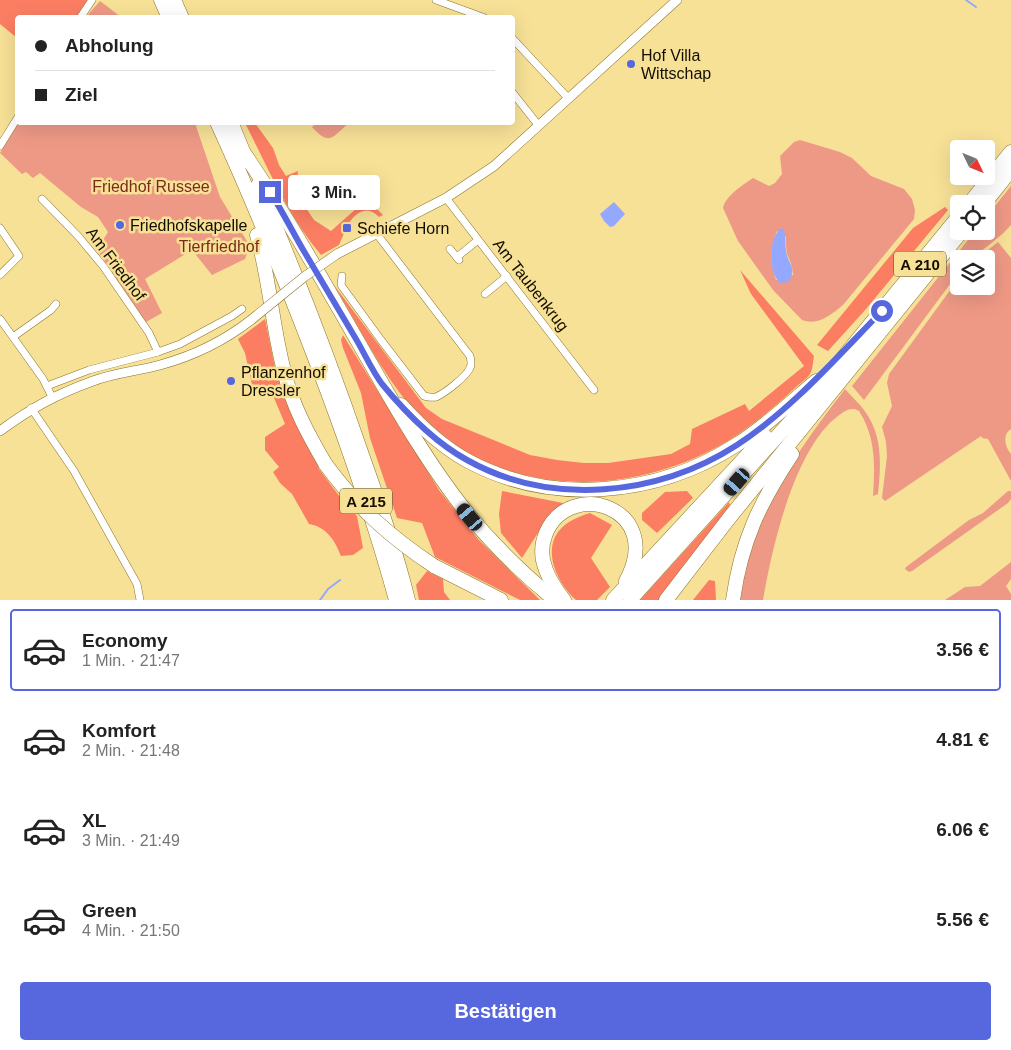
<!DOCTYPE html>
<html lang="de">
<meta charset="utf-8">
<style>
:root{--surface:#fff;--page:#f6f6f6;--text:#222;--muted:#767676;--line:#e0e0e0;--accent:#5767de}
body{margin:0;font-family:Arial,sans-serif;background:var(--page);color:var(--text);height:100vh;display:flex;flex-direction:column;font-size:19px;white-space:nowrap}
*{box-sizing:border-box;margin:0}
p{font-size:16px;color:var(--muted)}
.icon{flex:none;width:28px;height:28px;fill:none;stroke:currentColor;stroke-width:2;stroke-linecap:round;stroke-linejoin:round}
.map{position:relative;height:600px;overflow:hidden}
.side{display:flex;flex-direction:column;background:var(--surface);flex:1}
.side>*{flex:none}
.banner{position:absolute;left:15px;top:15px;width:500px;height:110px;border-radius:5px;box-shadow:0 5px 20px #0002;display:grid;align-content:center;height:110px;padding:0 20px;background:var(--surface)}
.needle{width:32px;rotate:133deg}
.buttons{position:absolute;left:950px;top:140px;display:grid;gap:10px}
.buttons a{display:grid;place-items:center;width:45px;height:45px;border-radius:5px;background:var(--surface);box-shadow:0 5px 20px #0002;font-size:25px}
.end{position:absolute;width:22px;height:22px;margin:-11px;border:6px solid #5767de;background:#fff;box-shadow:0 0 0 2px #fff}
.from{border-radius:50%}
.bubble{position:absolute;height:35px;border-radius:5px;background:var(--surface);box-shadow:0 5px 20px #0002;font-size:16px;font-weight:800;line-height:35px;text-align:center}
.car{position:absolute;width:15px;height:30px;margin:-15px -8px;border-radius:6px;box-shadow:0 0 4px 1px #0007;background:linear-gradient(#222 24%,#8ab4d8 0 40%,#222 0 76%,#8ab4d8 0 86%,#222 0)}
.banner b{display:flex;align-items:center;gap:18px;height:48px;font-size:19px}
.banner b+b{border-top:1px solid var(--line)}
.banner i{width:12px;height:12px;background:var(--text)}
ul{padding:9px 0 0;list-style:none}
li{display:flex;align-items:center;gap:15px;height:82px;margin:0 10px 8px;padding:0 10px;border:2px solid transparent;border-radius:5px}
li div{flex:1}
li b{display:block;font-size:19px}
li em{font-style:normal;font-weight:800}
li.active{border-color:var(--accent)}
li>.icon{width:45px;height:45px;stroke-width:1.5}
.primary-button{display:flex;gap:10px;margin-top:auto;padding:10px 20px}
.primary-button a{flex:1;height:58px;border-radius:5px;background:var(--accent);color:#fff;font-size:20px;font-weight:800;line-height:58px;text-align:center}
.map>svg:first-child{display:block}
.green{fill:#ee9986;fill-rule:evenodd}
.forest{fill:#fb7e63}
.water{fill:#95a8ff}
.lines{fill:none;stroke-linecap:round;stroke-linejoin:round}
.stream{stroke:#95a8ff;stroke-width:2}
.minor-casing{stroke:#89742a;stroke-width:8}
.tertiary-casing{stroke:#89742a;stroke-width:10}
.motorway-casing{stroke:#89742a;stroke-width:15}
.minor{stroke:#fff;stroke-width:7}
.tertiary{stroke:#fff;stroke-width:9}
.motorway{stroke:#fff;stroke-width:14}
.tertiary-bridge-casing{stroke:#89742a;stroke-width:10;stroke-linecap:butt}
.motorway-bridge-casing{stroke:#89742a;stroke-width:15;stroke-linecap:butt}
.tertiary-bridge{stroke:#fff;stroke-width:9}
.motorway-bridge{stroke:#fff;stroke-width:14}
.route{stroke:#5767de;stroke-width:6}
.poi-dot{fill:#5767de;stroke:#f7e197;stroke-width:2}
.labels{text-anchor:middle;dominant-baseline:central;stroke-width:5;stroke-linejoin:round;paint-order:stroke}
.shield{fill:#f7e197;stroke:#584d2d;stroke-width:1}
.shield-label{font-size:15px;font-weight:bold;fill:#140e00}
.poi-label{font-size:16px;fill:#140e00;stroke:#f7e197;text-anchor:start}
.park-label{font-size:16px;fill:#7a2b1b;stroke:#f7e197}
.street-label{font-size:16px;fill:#140e00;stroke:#f7e197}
</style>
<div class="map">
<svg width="1011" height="600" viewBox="0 0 1011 600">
<rect width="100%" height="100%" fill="#f7e197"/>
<g class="green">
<path d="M100,1L121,17H86Z"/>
<path d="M18,123H195L220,197L250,246L245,259L212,275L192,250L145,279L162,313L146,322L97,250L108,232L98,217L81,207L40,173L33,178L26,172L22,174L0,153Z"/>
<path d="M317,123V122L349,123C332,137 330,147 312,127Z"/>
<path d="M800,140L840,152L852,158L871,176L904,189L912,199L915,210L914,219L843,305C831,315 818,326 802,320L773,290L738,241L723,208C726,195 743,185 753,178L769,186L775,183L782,174L780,156L794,142ZM777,231L786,237C786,243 786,248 787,254C790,261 793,267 793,275L776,280C770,261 769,252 777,231Z"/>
<path d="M1011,186V225C1000,238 985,247 972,259H959V272L864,400L852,386L975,231H986V217Z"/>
<path d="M998,242L1011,258V429C1002,435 1005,447 1011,454V481L988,439L982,438L981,436L885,501L882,498L887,456L886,442L882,427L892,406L887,383L889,374L959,278V286H986V259H977Z"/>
<path d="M845,389C851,396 858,402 864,410C883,435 881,464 878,494L873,496C875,466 876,437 859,411C852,406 844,411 838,416C794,449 772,548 763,600H740C750,517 795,454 845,389Z"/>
<path d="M1008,491H1011V499L1008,503L912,571L909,572L905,569L906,567L969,520L983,513Z"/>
<path d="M1011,562V579L1006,586L1011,594V600H945L965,587L980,586Z"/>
</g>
<g class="forest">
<path d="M0,0H88L77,17L18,18L17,38L0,24Z"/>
<path d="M245,123H255L273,148L279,165L286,176L298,171L296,193L314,220L331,231L367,199L383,215L379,217C368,205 355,212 348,225L345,224L343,229L345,231L339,245L321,255C288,216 268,168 245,123Z"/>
<path d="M945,207L948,210L866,309L828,351L817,345L913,228Z"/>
<path d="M740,270L814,356C813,361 813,369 810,374C807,379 800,383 796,387C775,407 753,425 728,441C629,500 495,500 413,409C382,374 358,325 334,285L426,408L442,419L530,455L557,460L584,463H608L671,454L690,444L692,429L745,404L749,411L804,366L751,294Z"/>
<path d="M265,319L276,373L296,424L317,461L319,469L343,501L357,516L363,548L353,555L341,556C335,541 327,527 309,524L292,494L280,483L273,472L279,467L265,450V437L285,424L269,386L254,394L245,353L238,339Z"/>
<path d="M343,335L439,490L479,540L540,600H520L435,557L422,523L397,518L370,438L361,393L343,348L341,340Z"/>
<path d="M502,491L563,503L543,525L522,558L501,533L499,514Z"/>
<path d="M687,491L693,498L657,533L642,520V513L665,492Z"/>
<path d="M729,502L730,505L661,600H640Z"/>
<path d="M590,513L612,525L591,558L610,587L597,600H576C560,586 545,558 555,537C562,523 577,517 590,513Z"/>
<path d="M427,571L443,579L444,592L450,600H419L416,585Z"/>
<path d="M709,580L715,581L716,600H693Z"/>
</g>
<g class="water">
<path d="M614,202L625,214L614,226L610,227L604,221L600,214Z"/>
<path d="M781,228L784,230C786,237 785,244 786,251C788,264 798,268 788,282L780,283C768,272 768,239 781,228Z"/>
</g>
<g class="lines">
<g class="stream">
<path d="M966,0L976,7"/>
<path d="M320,600L328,589L340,580"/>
</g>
<defs>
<g id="minor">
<path d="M436,0L485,18"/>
<path d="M80,18L92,0"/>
<path d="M512,38L569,99"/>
<path d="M512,92L539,126"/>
<path d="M0,146L18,117"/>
<path d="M446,198L594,390"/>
<path d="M42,199L78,236L103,266L149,333L158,352"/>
<path d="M0,228L19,256L0,275"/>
<path d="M450,249L459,260"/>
<path d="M457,257L478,240"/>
<path d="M342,276L341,285L381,340L424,396C429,397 432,398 436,397C445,393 466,377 470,368C472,364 471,360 470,356L376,233"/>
<path d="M485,294L507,276"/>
<path d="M0,319L43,379L52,397"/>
<path d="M13,337L51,310L56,304"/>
<path d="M47,386L89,370L158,352L180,344L232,316L242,309"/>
<path d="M31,408L74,471L137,584L140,600"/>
</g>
<g id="tertiary">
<path d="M337,254L446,198L494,166L677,0"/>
<path d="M0,431C31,408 57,394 93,381C114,373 138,371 160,365C193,356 224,341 251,320"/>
</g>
<g id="motorway">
<path d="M161,0L169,18"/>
<path d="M174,0L182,18"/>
<path d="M217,122C252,198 283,275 313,353C344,434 373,516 396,600"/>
<path d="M231,122L247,161"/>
<path d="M244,153C292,224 333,299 376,373C403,420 431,467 464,509C491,543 522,573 555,600"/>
<path d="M258,185C296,274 331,364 362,455C379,503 396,551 408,600"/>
<path d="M969,204L1011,152"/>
<path d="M984,204L1011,170"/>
<path d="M257,235C270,280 272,326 284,371C292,405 309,436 326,465"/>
<path d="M401,405C421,427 442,447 468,461C552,506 657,496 736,445C765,427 790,403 816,381"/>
<path d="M434,566L501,600"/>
<path d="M564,600C557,591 550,581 546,570C541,558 541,545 546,533C570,477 666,508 626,581"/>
<path d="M613,600L765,436"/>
<path d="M630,600L792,420L959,216"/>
<path d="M666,600L730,517L962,231"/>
<path d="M733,600C741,542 760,502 792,454"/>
</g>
</defs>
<use href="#minor" class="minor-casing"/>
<use href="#tertiary" class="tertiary-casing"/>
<use href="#motorway" class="motorway-casing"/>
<use href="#minor" class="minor"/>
<use href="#tertiary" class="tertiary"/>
<use href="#motorway" class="motorway"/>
<defs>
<path id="tertiary-bridge" d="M251,320L304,277L337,254"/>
<path id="motorway-bridge" d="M326,465C358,508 390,537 434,566"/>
</defs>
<use href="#tertiary-bridge" class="tertiary-bridge-casing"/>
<use href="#motorway-bridge" class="motorway-bridge-casing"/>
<use href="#tertiary-bridge" class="tertiary-bridge"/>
<use href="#motorway-bridge" class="motorway-bridge"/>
</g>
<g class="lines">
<path class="route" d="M270,192C283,212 293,233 305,253C321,280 337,307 353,334C363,350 371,369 382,384C406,413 434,442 467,460C551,507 658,496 737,445C792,409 836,358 882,311"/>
</g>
<g class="poi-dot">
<circle cx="631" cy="64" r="5"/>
<circle cx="120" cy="225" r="5"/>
<rect x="342" y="223" width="10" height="10" rx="2.5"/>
<circle cx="231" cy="381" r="5"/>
</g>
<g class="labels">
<g class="shield">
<rect x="894" y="251.5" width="52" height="25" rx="4"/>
<rect x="340" y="488.5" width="52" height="25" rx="4"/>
</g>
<g class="shield-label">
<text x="920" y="264">A 210</text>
<text x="366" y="501">A 215</text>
</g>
<g class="poi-label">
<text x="641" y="55">Hof Villa<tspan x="641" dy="18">Wittschap</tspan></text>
<text x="130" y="225">Friedhofskapelle</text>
<text x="357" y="228">Schiefe Horn</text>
<text x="241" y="372">Pflanzenhof<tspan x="241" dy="18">Dressler</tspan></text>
</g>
<g class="park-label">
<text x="151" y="186">Friedhof Russee</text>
<text x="219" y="246">Tierfriedhof</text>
</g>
<g class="street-label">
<text transform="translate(116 264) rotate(53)">Am Friedhof</text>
<text transform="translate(531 285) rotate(52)">Am Taubenkrug</text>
</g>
</g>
</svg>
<div class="buttons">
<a><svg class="needle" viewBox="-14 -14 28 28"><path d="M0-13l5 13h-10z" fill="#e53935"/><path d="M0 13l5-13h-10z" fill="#767676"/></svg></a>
<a><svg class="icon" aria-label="locate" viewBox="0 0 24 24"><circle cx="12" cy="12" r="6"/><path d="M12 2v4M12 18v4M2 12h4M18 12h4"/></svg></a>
<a><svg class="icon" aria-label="layers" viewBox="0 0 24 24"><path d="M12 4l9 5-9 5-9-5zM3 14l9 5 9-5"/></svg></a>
</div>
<i class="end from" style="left:882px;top:311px"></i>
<i class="end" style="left:270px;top:192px"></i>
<div class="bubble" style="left:288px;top:175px;width:92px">3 Min.</div>
<i class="car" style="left:737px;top:482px;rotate:221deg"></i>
<i class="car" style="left:470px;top:517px;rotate:320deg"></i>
<div class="banner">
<b><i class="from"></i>Abholung</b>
<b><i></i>Ziel</b>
</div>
</div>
<section class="side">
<ul>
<li class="active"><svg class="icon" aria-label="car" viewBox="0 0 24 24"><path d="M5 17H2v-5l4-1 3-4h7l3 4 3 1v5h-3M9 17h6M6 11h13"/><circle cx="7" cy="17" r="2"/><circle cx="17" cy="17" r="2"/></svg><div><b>Economy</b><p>1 Min. · 21:47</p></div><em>3.56 €</em></li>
<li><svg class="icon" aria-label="car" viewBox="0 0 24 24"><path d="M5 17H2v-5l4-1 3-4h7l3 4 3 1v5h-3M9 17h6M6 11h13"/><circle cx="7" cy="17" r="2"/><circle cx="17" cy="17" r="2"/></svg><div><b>Komfort</b><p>2 Min. · 21:48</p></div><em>4.81 €</em></li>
<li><svg class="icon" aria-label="car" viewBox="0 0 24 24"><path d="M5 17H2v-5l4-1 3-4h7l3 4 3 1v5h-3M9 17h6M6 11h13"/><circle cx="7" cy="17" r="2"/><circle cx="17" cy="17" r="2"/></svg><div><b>XL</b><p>3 Min. · 21:49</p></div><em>6.06 €</em></li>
<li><svg class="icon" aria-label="car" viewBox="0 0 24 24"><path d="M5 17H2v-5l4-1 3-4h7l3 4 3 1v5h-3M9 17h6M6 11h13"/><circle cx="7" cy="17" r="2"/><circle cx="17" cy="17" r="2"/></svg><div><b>Green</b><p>4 Min. · 21:50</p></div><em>5.56 €</em></li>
</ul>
<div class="primary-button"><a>Bestätigen</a></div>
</section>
